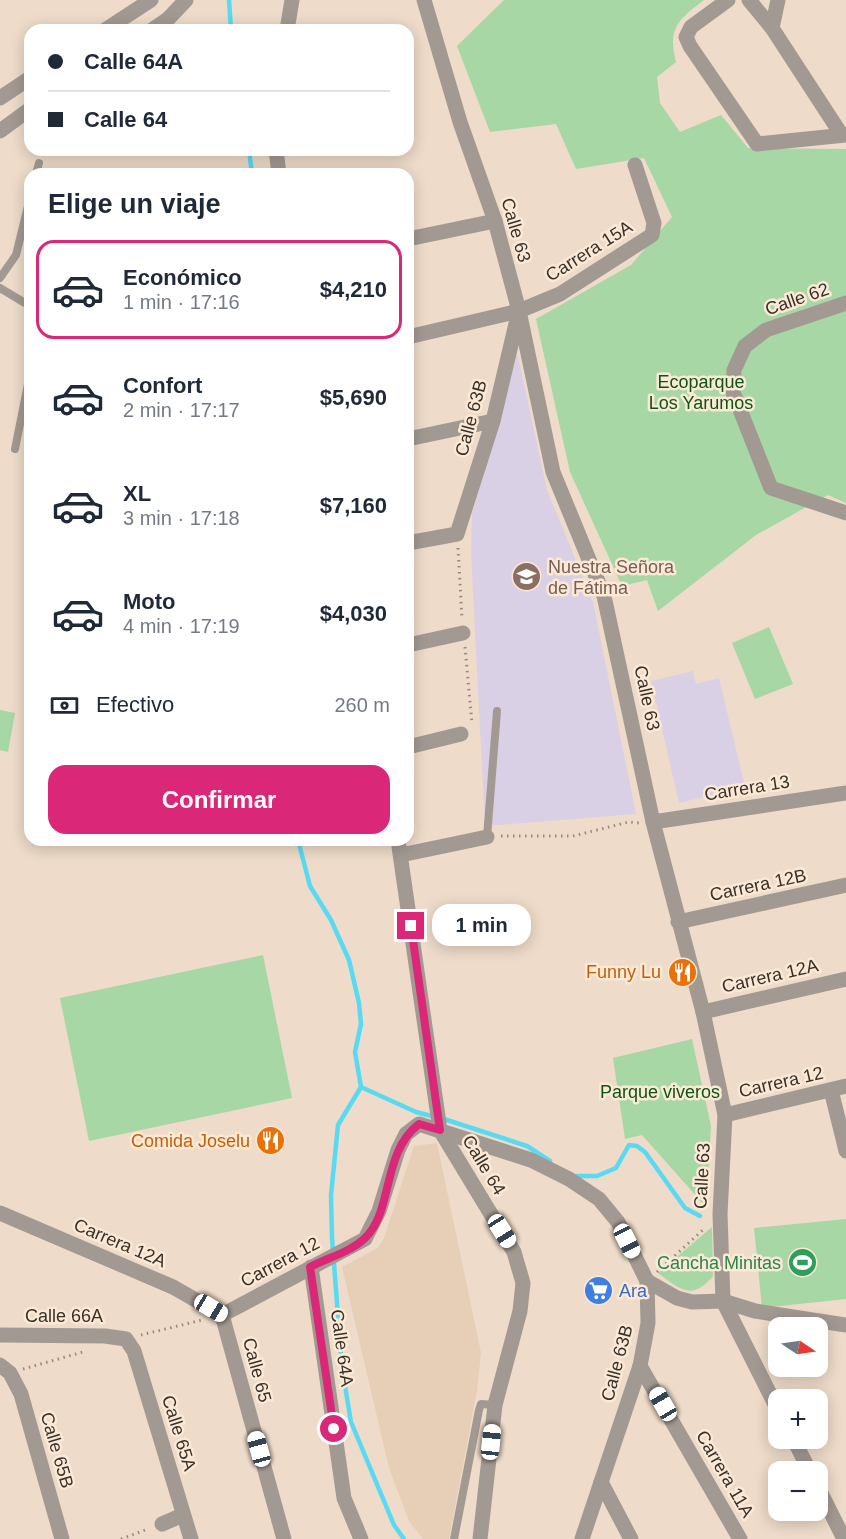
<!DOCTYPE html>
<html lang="es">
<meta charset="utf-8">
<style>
:root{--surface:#fff;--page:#f6f6f7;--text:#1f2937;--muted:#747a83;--line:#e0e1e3;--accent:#db2777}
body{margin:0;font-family:Arial,sans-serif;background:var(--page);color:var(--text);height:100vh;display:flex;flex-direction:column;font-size:22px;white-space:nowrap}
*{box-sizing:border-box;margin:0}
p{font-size:20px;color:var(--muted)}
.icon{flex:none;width:33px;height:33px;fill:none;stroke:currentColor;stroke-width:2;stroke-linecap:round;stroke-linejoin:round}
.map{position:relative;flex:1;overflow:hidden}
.sheet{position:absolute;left:24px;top:168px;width:390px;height:678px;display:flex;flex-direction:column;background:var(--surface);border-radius:18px;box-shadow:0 3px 15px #0003}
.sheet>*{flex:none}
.hud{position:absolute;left:24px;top:24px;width:390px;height:132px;border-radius:18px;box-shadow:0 3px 15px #0003;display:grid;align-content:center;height:132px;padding:0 24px;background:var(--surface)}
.needle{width:39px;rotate:103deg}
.tools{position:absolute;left:768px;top:1317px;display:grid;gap:12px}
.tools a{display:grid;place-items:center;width:60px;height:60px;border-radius:12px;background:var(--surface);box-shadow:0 3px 15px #0003;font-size:30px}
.end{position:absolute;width:27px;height:27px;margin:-14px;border:8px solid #db2777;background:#fff;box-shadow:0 0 0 3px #fff}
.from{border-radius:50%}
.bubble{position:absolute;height:42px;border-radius:18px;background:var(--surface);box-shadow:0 3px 15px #0003;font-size:20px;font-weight:600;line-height:42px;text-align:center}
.car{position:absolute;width:18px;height:36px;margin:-18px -9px;border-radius:8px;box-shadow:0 0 4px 2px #0007;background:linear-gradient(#fff 24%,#345 0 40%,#fff 0 76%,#345 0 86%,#fff 0)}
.hud b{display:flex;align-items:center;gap:21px;height:57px;font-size:22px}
.hud b+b{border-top:2px solid var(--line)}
.hud i{width:15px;height:15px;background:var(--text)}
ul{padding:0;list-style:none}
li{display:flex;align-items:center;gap:18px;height:99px;margin:0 12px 9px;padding:0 12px;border:3px solid transparent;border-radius:18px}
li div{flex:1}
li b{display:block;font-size:22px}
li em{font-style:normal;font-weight:600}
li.current{border-color:var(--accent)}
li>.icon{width:54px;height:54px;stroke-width:1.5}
h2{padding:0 24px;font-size:27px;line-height:72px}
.pay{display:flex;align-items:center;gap:15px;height:66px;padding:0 24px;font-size:22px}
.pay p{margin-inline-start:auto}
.primary-button{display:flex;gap:12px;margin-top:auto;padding:12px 24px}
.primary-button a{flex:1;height:69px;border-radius:18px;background:var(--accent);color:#fff;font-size:24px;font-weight:600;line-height:69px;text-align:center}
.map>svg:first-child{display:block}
.built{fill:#e7cfb7}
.education{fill:#dad0e5}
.green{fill:#a6d7a5}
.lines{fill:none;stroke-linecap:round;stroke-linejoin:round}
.stream{stroke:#59daf3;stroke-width:4.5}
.path{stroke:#988a7e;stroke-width:3;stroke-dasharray:1.5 4.5;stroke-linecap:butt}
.service{stroke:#a29992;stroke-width:8}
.minor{stroke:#a29992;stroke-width:15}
.tertiary{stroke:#a29992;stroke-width:15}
.route{stroke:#db2777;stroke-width:8}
.labels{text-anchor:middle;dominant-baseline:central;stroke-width:5;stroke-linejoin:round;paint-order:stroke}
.street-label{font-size:18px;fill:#38312a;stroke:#fbe9d6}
.park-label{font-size:18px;fill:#0d5514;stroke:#fbe9d6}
.education-label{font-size:18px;fill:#785e54;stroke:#fbe9d6;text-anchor:start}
.food-label{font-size:18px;fill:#c56008;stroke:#fbe9d6;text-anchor:end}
.leisure-label{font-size:18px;fill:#27864d;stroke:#fbe9d6;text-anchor:end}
.shop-label{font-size:18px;fill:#366cbe;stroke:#fbe9d6;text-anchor:start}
</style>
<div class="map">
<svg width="846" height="1539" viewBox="0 0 846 1539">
<rect width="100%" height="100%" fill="#eedbc9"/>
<path class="built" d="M437,1143L481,1353L477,1391L449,1539H423L409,1521L389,1468L342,1267L378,1248L384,1238L414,1146Z"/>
<g class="education">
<path d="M517,352L547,490L593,602L636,814L485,826L471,553L472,515Z"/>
<path d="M693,671L696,684L719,678L745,787L679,803L651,681Z"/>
</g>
<g class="green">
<path d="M504,0H704C679,19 667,28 676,62L657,77L660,103L680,132L721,115L748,148L846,149V503L828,495L756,535L658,611L647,580L622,586L570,472L536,319L631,265L672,217L644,158L576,169L556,124L490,132L457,46Z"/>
<path d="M769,627L793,684L755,699L732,643Z"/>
<path d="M0,710L15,713L8,752L0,750Z"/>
<path d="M263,955L292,1098L89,1141L60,998Z"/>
<path d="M692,1039L711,1126L706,1207L642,1135L625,1139L613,1058Z"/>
<path d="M846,1219V1299L762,1308L754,1228Z"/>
<path d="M712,1227L713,1276C692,1301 681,1290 658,1273Z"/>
</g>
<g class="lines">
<g class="stream">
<path d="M229,0L231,30"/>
<path d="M249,150L252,174"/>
<path d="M298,840L310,886L331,920L349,960L359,1003L361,1024L355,1052L361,1087L338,1125L331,1195L332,1238L342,1368L351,1422L394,1525L404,1539"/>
<path d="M361,1087L416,1112L447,1120L527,1146L550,1161"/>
<path d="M576,1176H597L616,1168L629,1145L637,1146L645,1152L685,1208L700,1216"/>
</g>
<g class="path">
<path d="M458,548L462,619"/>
<path d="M465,647L472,724"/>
<path d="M501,836H573L629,822L639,823"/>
<path d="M657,1272L705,1228"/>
<path d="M141,1335L202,1320"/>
<path d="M23,1369L83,1352"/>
<path d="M121,1539L148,1529"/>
</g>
<g class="service">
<path d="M36,174L39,163"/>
<path d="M0,278L16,255L30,198"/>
<path d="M0,288L30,306"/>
<path d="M15,449L30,374"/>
<path d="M487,837L497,711"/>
<path d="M454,1539L479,1410L481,1404L495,1405"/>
</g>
<g class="minor">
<path d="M728,0L691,27L686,37L690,46L757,144L846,135"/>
<path d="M749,0L772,28L841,134"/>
<path d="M772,28L778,0"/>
<path d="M105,30L151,0"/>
<path d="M152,30L168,19L186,0"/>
<path d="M0,98L30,78"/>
<path d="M0,131L30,109"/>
<path d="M408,239L495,221"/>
<path d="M846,303L766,330L745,346L734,370L733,392L771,488L846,513"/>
<path d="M408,337L519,311L560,294L652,235L654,223L635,165"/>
<path d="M408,439L493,421"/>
<path d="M408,543L457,534L493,421L519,311"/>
<path d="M408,645L463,633"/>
<path d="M408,747L461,734"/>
<path d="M653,822L846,793"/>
<path d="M401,855L487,837"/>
<path d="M678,922L846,885"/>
<path d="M703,1012L846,979"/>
<path d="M831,1090L846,1151"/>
<path d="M725,1115L846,1086"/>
<path d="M440,1130L514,1252L523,1283L520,1311L495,1405L480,1539"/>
<path d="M0,1213L173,1287L222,1315"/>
<path d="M311,1267L344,1498L361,1539"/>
<path d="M723,1301L778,1410"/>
<path d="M0,1335L105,1336L126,1339L134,1351L191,1539"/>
<path d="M640,1366L740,1539"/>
<path d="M793,1438L810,1472"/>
<path d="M601,1482L631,1539"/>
<path d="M818,1487L843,1537"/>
<path d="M162,1524L183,1515"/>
</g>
<g class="tertiary">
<path d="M424,0L460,122L495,221L519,311L553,472L604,596L653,822L703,1012L725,1115L720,1214L723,1301"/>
<path d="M287,30L292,0"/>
<path d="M276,150L279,174"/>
<path d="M398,840L440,1130"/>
<path d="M647,1281L677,1298L692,1302L723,1301L755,1311L846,1325"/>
<path d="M0,1365L10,1373L21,1394L62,1539"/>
<path d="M284,1539L222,1315L365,1239L379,1211L398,1150L406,1134L419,1124L531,1160L569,1179L599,1199L618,1222L647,1281L648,1323L640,1366L582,1539"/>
</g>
</g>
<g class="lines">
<path class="route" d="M334,1429L310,1267C327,1258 350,1252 364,1239C394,1212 381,1153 419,1124L440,1130L411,926"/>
</g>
<defs>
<symbol id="school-disc" viewBox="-11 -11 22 22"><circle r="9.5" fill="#8d6e63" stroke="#fbe9d6"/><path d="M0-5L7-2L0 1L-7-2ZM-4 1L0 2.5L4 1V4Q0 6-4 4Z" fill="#fff"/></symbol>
<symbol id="restaurant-disc" viewBox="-11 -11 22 22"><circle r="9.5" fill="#e8710a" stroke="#fbe9d6"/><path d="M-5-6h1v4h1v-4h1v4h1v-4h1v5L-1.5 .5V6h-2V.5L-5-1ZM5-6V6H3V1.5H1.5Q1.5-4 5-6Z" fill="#fff"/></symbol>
<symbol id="stadium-disc" viewBox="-11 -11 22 22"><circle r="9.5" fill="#2e9e5b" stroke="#fbe9d6"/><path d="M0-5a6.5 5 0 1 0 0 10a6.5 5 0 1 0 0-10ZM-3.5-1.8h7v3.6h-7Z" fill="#fff"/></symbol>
<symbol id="supermarket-disc" viewBox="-11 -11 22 22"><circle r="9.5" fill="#3f7fe0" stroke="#fbe9d6"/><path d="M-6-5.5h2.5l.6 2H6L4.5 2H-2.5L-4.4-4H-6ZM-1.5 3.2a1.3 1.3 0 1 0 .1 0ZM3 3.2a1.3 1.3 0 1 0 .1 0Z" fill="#fff"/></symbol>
</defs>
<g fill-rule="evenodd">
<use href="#school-disc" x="510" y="560" width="33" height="33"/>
<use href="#restaurant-disc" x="666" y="956" width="33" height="33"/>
<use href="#restaurant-disc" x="254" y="1124" width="33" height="33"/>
<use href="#stadium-disc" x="786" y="1246" width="33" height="33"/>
<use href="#supermarket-disc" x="582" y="1274" width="33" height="33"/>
</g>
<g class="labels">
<g class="street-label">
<text transform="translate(516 230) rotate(74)">Calle 63</text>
<text transform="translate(589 251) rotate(-32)">Carrera 15A</text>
<text transform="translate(797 299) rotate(-19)">Calle 62</text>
<text transform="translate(471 418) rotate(-75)">Calle 63B</text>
<text transform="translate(647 698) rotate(78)">Calle 63</text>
<text transform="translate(747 788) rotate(-9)">Carrera 13</text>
<text transform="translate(758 885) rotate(-12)">Carrera 12B</text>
<text transform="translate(770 976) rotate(-13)">Carrera 12A</text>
<text transform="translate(781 1082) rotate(-13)">Carrera 12</text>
<text transform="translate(484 1165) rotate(59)">Calle 64</text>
<text transform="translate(702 1176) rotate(-87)">Calle 63</text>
<text transform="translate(120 1243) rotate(23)">Carrera 12A</text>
<text transform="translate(280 1262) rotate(-28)">Carrera 12</text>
<text x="64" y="1316">Calle 66A</text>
<text transform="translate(342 1348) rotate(82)">Calle 64A</text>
<text transform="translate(617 1363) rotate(-75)">Calle 63B</text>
<text transform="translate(257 1370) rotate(75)">Calle 65</text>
<text transform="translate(179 1433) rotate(73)">Calle 65A</text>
<text transform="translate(57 1450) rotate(74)">Calle 65B</text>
<text transform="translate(725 1474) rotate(60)">Carrera 11A</text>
</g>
<g class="park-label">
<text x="701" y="382">Ecoparque<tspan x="701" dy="21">Los Yarumos</tspan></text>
<text x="660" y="1092">Parque viveros</text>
</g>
<g class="education-label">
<text x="548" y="567">Nuestra Señora<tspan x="548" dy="21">de Fátima</tspan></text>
</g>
<g class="food-label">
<text x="661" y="972">Funny Lu</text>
<text x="250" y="1141">Comida Joselu</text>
</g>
<g class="leisure-label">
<text x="781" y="1263">Cancha Minitas</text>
</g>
<g class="shop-label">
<text x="619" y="1291">Ara</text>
</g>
</g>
</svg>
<div class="tools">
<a><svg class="needle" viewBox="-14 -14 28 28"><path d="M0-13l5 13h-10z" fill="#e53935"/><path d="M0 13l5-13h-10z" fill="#747a83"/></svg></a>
<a>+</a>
<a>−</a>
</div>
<i class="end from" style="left:334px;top:1429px"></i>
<i class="end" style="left:411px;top:926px"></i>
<div class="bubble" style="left:432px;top:904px;width:99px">1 min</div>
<i class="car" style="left:502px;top:1231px;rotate:148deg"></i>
<i class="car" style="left:627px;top:1241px;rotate:153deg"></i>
<i class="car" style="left:211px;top:1308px;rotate:121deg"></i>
<i class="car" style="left:663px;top:1404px;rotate:330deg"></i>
<i class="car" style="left:491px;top:1442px;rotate:6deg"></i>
<i class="car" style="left:259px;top:1449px;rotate:345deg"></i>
<div class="hud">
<b><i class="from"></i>Calle 64A</b>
<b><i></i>Calle 64</b>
</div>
<section class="sheet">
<h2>Elige un viaje</h2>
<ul>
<li class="current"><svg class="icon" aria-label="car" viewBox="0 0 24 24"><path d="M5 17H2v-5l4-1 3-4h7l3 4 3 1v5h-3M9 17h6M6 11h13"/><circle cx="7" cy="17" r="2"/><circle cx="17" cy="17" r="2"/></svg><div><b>Económico</b><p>1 min · 17:16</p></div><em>$4,210</em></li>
<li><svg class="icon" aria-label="car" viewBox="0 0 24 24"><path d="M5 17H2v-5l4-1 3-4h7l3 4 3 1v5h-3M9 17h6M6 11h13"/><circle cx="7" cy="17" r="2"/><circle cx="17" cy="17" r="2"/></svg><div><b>Confort</b><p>2 min · 17:17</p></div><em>$5,690</em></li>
<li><svg class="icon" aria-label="car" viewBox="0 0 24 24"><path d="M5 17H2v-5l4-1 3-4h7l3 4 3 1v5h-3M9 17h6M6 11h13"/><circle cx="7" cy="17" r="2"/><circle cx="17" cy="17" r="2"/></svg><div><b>XL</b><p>3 min · 17:18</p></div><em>$7,160</em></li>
<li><svg class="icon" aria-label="car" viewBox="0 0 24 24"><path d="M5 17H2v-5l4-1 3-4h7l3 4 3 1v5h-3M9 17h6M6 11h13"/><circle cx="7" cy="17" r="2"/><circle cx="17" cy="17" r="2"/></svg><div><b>Moto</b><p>4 min · 17:19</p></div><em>$4,030</em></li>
</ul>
<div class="pay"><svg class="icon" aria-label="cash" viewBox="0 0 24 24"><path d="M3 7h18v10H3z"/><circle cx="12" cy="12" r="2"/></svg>Efectivo<p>260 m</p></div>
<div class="primary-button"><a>Confirmar</a></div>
</section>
</div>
